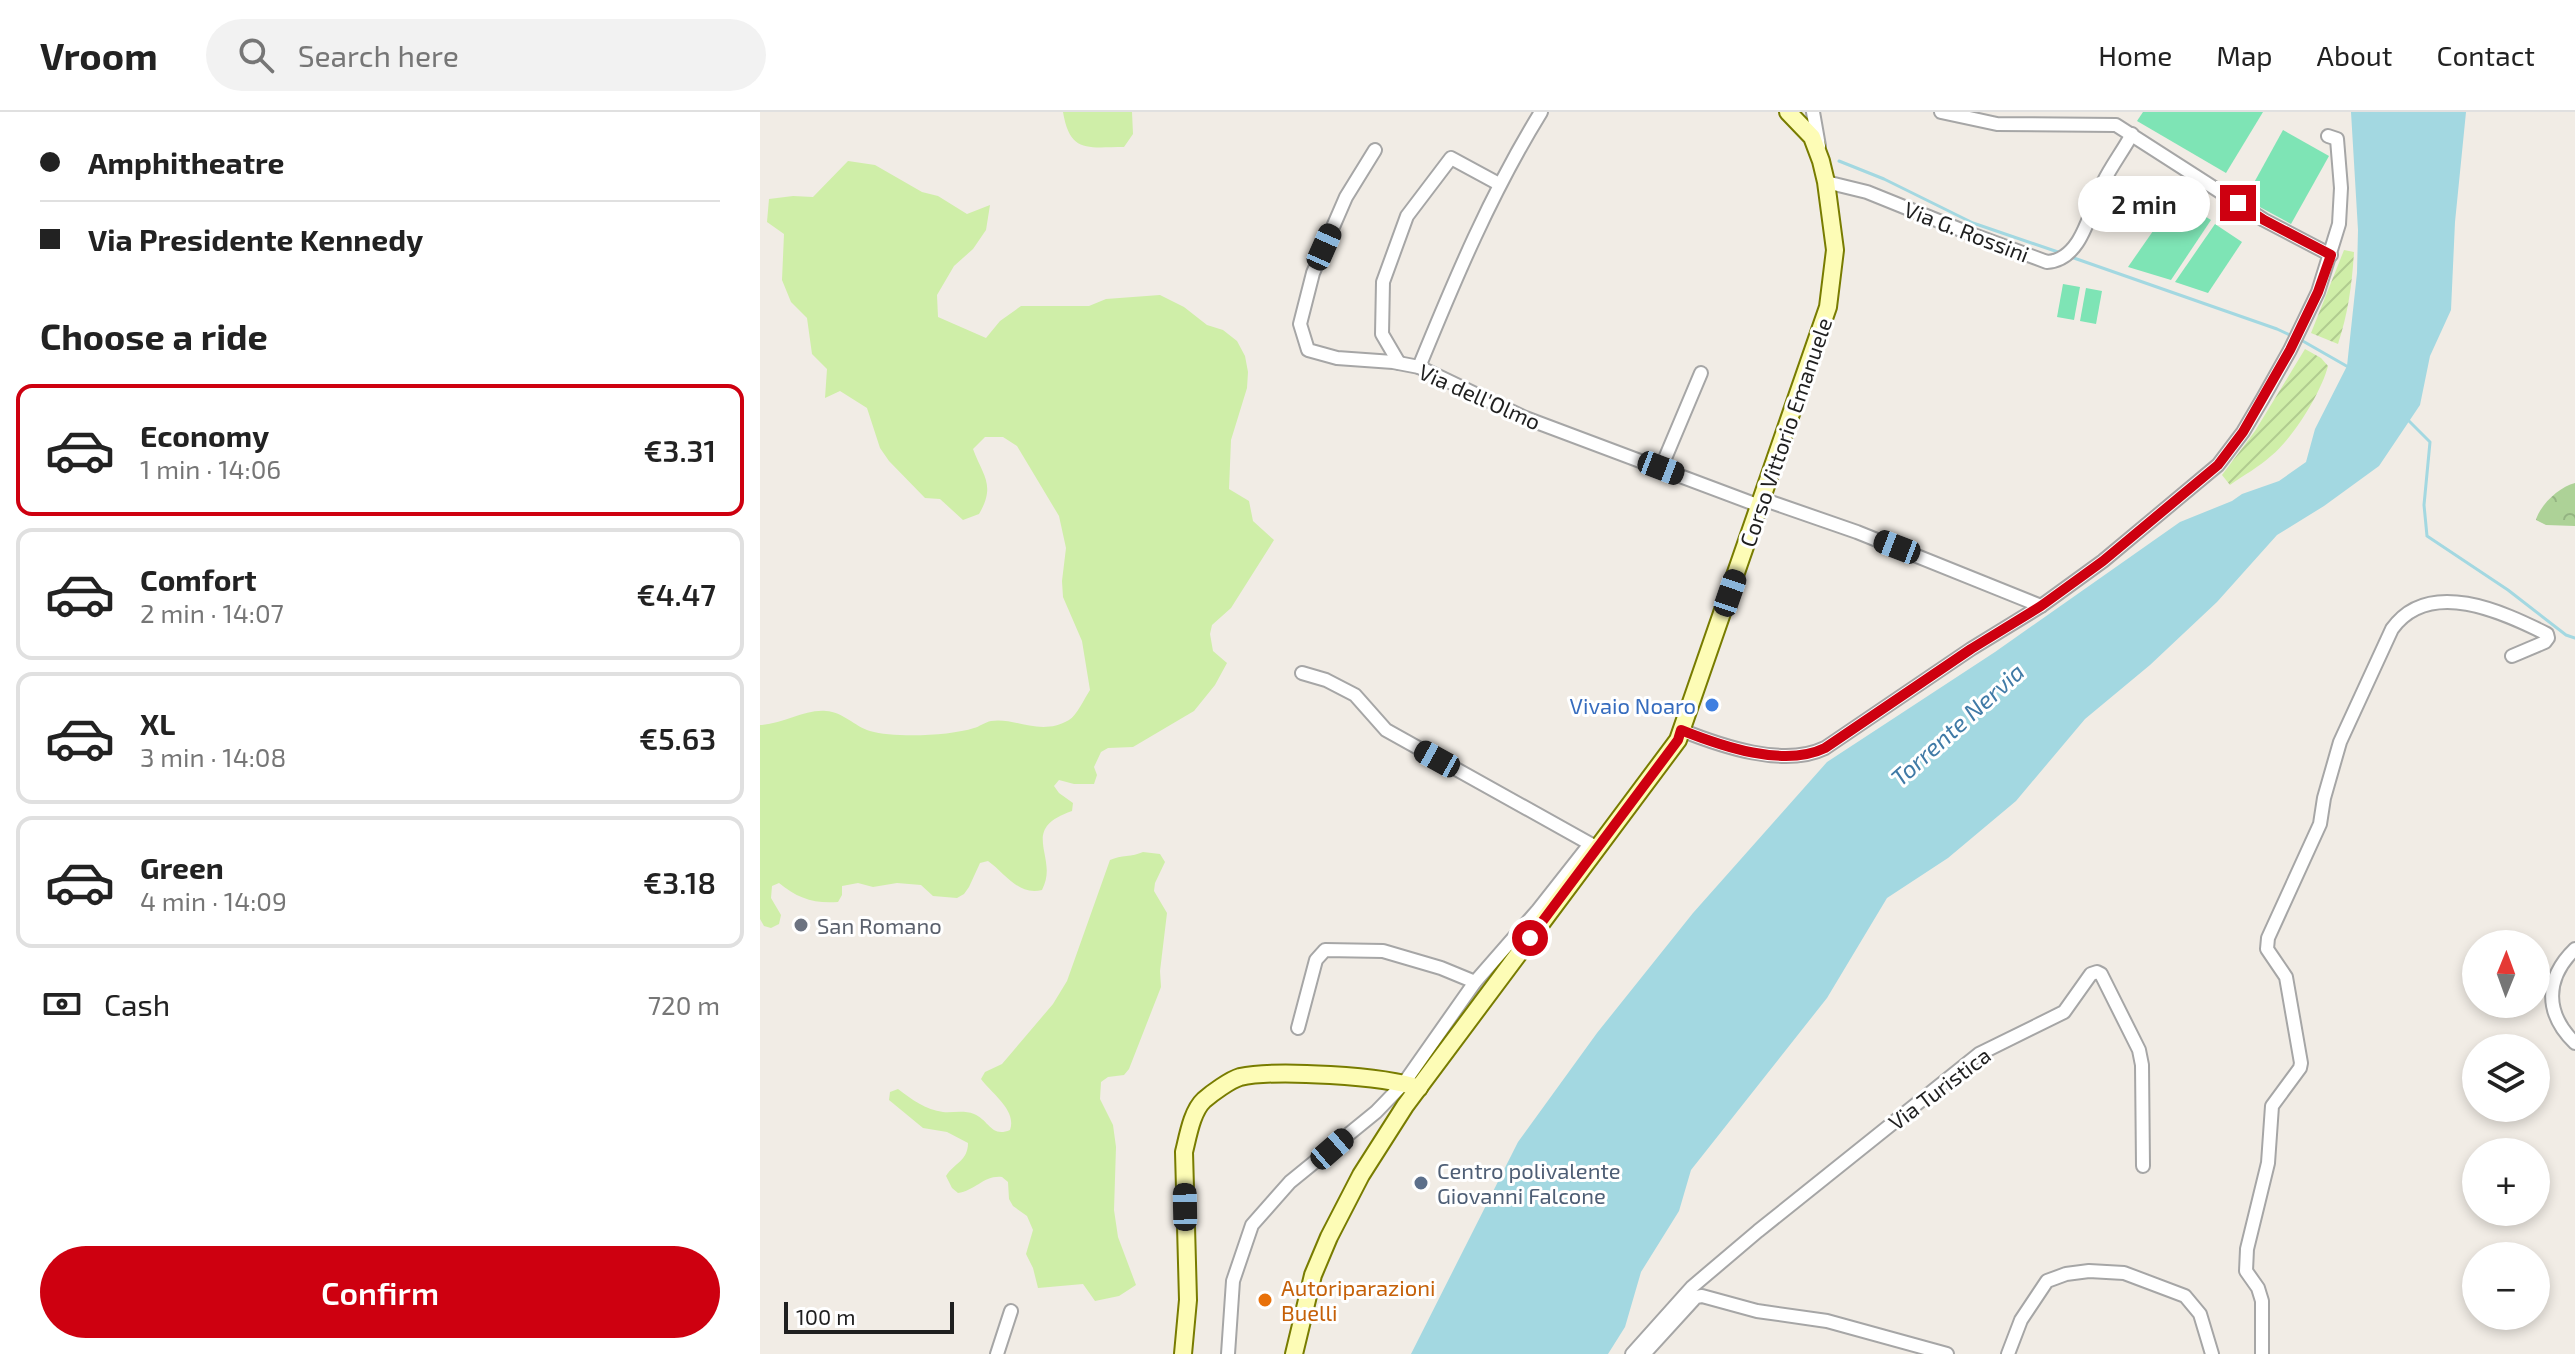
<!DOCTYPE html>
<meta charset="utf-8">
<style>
:root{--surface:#fff;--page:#f2f2f2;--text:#222;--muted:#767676;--line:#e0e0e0;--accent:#ce0010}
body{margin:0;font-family:"Exo 2",sans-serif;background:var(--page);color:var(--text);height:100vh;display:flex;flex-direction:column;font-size:30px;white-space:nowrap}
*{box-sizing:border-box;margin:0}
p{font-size:26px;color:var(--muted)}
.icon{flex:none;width:44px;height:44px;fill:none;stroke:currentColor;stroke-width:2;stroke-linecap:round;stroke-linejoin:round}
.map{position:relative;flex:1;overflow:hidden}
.drawer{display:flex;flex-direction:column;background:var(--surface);width:760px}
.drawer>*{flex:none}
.hud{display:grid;align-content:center;height:176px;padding:0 40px;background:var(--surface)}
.needle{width:52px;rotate:1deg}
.controls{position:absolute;left:1702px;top:818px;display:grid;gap:16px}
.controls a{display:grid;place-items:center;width:88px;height:88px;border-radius:50%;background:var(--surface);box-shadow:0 4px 12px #0003;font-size:40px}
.scale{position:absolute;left:24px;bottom:20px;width:170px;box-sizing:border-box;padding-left:8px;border:4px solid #1f1f1f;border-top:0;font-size:22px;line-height:28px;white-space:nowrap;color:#1f1f1f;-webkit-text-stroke:6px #fff;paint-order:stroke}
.end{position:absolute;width:36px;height:36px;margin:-18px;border:10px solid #ce0010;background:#fff;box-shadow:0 0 0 4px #fff}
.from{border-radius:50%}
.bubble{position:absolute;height:56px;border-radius:28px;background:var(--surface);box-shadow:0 4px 12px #0003;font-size:26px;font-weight:600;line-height:56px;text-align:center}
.car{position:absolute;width:24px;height:48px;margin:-24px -12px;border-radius:10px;box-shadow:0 0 6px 2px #0007;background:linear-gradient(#222 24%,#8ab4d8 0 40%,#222 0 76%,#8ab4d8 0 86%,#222 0)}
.hud b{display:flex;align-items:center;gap:28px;height:76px;font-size:30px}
.hud b+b{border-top:2px solid var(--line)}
.hud i{width:20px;height:20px;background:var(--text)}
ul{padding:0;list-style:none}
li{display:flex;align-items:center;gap:24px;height:132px;margin:0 16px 12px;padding:0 24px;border:4px solid var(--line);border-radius:16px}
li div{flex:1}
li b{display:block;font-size:30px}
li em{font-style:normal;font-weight:600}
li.selected{border-color:var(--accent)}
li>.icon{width:72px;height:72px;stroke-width:1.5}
h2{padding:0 40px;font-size:36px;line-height:96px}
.pay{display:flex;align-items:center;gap:20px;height:88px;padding:0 40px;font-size:30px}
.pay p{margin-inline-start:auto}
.cta{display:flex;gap:16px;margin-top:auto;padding:16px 40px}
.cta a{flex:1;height:92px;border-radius:48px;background:var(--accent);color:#fff;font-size:32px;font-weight:600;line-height:92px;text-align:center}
header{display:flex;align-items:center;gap:48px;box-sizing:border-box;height:112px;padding:0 40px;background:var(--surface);border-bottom:2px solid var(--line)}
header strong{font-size:38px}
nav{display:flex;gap:44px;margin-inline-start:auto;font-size:28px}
.search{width:560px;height:72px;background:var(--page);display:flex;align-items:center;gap:20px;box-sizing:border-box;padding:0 28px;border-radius:44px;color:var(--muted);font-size:30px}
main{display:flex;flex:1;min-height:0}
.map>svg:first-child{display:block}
.grass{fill:#cfeea8}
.forest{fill:url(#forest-crowns)}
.garden{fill:url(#garden-furrows)}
.pitch{fill:#7ee4b5}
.water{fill:#a3d8e1}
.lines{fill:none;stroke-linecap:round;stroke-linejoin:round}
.stream{stroke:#a3d8e1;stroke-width:3}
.minor-casing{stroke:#a6a6a6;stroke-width:16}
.secondary-casing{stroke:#787c00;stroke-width:20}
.minor{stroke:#fff;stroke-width:12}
.secondary{stroke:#fdfcb6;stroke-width:16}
.route{stroke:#ce0010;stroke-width:10}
.shop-dot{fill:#3f7fe0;stroke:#fff;stroke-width:3}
.worship-dot{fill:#6b7280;stroke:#fff;stroke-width:3}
.service-dot{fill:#5c6f8a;stroke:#fff;stroke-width:3}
.food-dot{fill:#e8710a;stroke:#fff;stroke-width:3}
.labels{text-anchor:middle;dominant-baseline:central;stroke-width:6;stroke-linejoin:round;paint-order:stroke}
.street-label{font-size:22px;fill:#1f1f1f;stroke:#fff}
.shop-label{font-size:22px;fill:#366cbe;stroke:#fff;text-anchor:end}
.worship-label{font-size:22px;fill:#5b616d;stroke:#fff;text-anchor:start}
.service-label{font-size:22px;fill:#4e5e75;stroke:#fff;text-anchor:start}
.food-label{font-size:22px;fill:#c56008;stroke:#fff;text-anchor:start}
.water-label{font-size:24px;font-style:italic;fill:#407aa6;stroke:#fff}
</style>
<header>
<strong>Vroom</strong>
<div class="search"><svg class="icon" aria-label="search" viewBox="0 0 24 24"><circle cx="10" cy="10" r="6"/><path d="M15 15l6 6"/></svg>Search here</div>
<nav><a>Home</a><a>Map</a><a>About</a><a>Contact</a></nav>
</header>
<main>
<section class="drawer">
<div class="hud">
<b><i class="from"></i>Amphitheatre</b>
<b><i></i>Via Presidente Kennedy</b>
</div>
<h2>Choose a ride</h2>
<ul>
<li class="selected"><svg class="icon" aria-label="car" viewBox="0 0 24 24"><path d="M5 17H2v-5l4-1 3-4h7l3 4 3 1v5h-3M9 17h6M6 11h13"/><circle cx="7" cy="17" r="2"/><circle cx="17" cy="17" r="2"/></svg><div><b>Economy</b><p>1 min · 14:06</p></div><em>€3.31</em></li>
<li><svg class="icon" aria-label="car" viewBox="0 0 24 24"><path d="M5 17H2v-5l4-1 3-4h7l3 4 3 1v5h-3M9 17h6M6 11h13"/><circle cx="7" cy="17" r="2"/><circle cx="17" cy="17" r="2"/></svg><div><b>Comfort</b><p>2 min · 14:07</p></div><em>€4.47</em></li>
<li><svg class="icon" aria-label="car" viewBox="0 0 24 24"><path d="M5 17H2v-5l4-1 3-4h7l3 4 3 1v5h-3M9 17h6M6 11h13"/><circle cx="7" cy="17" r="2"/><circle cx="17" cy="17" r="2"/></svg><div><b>XL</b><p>3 min · 14:08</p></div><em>€5.63</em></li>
<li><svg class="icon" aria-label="car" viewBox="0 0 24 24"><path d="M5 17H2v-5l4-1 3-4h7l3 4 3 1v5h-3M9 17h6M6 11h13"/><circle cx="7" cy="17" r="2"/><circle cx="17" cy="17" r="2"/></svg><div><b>Green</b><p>4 min · 14:09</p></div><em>€3.18</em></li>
</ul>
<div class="pay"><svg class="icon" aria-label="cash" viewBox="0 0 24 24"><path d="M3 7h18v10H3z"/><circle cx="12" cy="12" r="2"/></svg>Cash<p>720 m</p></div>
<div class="cta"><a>Confirm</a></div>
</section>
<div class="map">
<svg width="1815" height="1242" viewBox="0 0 1815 1242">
<defs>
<pattern id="forest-crowns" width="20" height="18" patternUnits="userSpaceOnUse" patternTransform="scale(2)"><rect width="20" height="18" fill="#add297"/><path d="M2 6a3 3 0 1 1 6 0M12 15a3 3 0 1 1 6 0" fill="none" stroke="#94b482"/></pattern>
<pattern id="garden-furrows" width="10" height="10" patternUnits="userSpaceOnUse" patternTransform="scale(2)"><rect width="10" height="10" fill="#cfeea8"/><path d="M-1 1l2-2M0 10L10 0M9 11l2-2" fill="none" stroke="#b1cc90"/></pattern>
</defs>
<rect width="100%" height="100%" fill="#f1ece5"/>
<g class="grass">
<path d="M303,0H372L373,22L364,35C328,35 310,42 303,0Z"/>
<path d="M88,49L115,53L162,80L178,84L207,102L230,93L226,118L213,137L194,154L177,183L178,205L226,226L240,209L261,194H329L346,187L400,183L424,195L447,213L463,218L477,229L485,244L488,260L487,276L471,328L469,377L489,389L493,409L514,428L471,496L452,513L450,522L453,539L467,551L455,573L434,599L373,635L348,636L341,640L334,655L337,663L334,672H314L299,668L294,674L299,681L313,691L312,699C257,718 300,744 282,778C258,784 245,761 228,749L220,751L209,775L204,782L197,786L173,784L161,773L137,771L113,775L98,771L82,774V783L78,790C54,792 37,786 19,771L12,774L11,786L21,803L19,812L11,816L4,814L0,807V613C23,612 45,597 66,599C83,600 94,614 110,619C134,626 190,624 214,616C219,615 225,610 231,609C256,605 280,625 309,608C317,603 324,587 330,578L322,529L303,485L302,469L306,436L299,404L257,334L243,325H225L213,337C223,364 236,373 219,402L203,408L180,387L165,386L129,349L120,336L107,296L80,279L65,286L67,257L52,242L47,206L31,190L22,168L24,122L7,110L9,87L33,84L53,85Z"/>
<path d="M383,740L400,742L405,750L395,771L394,779L407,801L400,859L401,875L369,957L364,963L348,965L341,970L340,987L353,1013L356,1035L354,1098L358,1125L376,1173L359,1184L335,1189L323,1172L278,1176L273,1156L266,1142L273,1118L267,1104L253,1094L249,1087L248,1070L242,1065C224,1063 215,1079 198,1081L192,1076L186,1064C194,1051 208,1049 208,1031L187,1020L163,1016L129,988L130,980L138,977C151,987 166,998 183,1000C192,1001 204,998 214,1002C229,1008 231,1026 250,1018C257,998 232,982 221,967L225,960L242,952L293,892L307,869L350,748C361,743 372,745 383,740Z"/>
</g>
<path class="forest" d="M1815,371V414L1786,413L1776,408C1780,393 1799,375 1815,371Z"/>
<g class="garden">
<path d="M1584,138L1594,140C1592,173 1588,201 1578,232L1551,221Z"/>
<path d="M1545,237L1561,246L1568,254C1561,281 1533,326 1511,344C1499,355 1484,363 1470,373L1462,363L1495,319Z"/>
</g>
<g class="pitch">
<path d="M1383,0H1503L1466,61L1377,9Z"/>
<path d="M1523,18L1569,44L1531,112L1485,87Z"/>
<path d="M1416,86L1451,108L1411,168L1368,155Z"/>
<path d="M1455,112L1482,130L1448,181L1415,170Z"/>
<path d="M1303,172L1320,175L1314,208L1297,205Z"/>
<path d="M1326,176L1342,179L1336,212L1320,209Z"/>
</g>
<path class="water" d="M1591,0H1706L1695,110L1691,198L1670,244L1660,293L1619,354L1564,394L1517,423L1457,490L1390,553L1325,607L1256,689L1188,746L1127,786L1067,886L931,1058L919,1099L881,1160L865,1215L848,1242H651L758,1030L837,921L933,801L1067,650L1235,540L1420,410L1472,389L1482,382L1519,369L1546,350L1555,317L1587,254L1597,161L1598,118Z"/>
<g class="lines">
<g class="stream">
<path d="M1079,49L1124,67L1213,111L1301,141"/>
<path d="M1311,145L1517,217L1534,225"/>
<path d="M1541,228L1590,256"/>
<path d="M1649,309L1670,330L1664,393L1667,424L1748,478L1806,523L1815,526"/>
</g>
<defs>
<g id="minor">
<path d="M1053,0L1059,34"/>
<path d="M1181,0L1237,12L1356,13L1504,108L1571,143"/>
<path d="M615,38L586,85L553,161L540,212L548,238L577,246L633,250L659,255L763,305L1000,394"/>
<path d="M1066,70L1107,80L1211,122L1287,150C1323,148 1330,96 1343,71C1351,54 1363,39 1372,22"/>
<path d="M639,251L622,222L623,170L647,104L691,46L739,72"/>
<path d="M659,255C695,167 731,81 781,0"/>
<path d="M901,356L941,261"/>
<path d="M1002,387L1097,420L1281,494"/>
<path d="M542,561L566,568L595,583L626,618L834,734"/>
<path d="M921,618C961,634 1024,656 1065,636L1211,537L1281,494L1343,449L1458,353L1483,320L1503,286L1530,238L1558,180L1579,112L1581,76L1577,27L1568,24"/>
<path d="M1815,837C1784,867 1785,902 1815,931"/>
<path d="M538,916L556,848L565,838L623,839L681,856L715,870"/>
<path d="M237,1242L251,1199"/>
<path d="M468,1242L473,1169L492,1113L530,1070L616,1000L644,971L715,870L778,798L830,732"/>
<path d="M872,1242L932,1175L998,1119L1219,942L1304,900L1331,862L1337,860L1341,862L1379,938L1382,953L1383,1054"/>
<path d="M884,1242L936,1185L942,1184L997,1199L1067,1209L1187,1242"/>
<path d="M1248,1242L1261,1208L1287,1169L1306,1162L1329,1159L1364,1161L1425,1184L1440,1202L1452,1242"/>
<path d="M1502,1242V1189L1498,1176L1486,1159L1487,1137L1508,1051L1512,994L1540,956L1541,951L1526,865L1507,837L1508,826L1560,712L1564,686L1580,630L1632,517C1669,465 1743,500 1787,522L1788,526L1785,530L1752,544"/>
</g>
<g id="secondary">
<path d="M423,1242L428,1188L424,1040C428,1024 432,999 444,988C452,981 470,968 480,965C516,957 625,964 659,976"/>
<path d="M534,1242L553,1163L569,1125L601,1063L645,994L918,628L1068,195L1075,138L1066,70L1061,49L1052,25L1028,0"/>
</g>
</defs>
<use href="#minor" class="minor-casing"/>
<use href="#secondary" class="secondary-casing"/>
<use href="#minor" class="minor"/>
<use href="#secondary" class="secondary"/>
</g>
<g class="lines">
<path class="route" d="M770,826L918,628L921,618C961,634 1024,656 1065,636L1211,537L1281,494L1343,449L1458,353L1483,320L1530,238L1558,180L1571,143L1504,108L1478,91"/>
</g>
<circle class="shop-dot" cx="952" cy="593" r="8"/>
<circle class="worship-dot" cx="41" cy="813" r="8"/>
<circle class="service-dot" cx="661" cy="1071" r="8"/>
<circle class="food-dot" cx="505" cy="1188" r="8"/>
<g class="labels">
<g class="street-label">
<text transform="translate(1207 119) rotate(21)">Via G. Rossini</text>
<text transform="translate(720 284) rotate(24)">Via dell'Olmo</text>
<text transform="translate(1025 320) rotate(-71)">Corso Vittorio Emanuele</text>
<text transform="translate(1179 976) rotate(-37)">Via Turistica</text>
</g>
<g class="shop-label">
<text x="936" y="593">Vivaio Noaro</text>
</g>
<g class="worship-label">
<text x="57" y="813">San Romano</text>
</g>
<g class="service-label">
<text x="677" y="1058">Centro polivalente<tspan x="677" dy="25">Giovanni Falcone</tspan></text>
</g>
<g class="food-label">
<text x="521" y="1175">Autoriparazioni<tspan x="521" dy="25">Buelli</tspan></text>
</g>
<g class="water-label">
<text transform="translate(1197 612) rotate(-42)">Torrente Nervia</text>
</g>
</g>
</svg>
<div class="controls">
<a><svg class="needle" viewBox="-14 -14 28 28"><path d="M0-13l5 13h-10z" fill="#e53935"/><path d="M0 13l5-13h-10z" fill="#767676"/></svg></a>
<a><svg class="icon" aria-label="layers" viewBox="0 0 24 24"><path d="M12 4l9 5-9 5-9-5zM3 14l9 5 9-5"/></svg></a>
<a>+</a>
<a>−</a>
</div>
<div class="scale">100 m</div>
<i class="end from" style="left:770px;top:826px"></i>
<i class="end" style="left:1478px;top:91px"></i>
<div class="bubble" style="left:1318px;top:64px;width:132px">2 min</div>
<i class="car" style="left:564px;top:135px;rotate:24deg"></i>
<i class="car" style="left:901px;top:356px;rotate:111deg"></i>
<i class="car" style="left:1137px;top:435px;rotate:291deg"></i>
<i class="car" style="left:970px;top:481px;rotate:19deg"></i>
<i class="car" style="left:677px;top:647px;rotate:299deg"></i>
<i class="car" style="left:572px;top:1037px;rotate:49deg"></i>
<i class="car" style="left:425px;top:1095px;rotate:359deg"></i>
</div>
</main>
